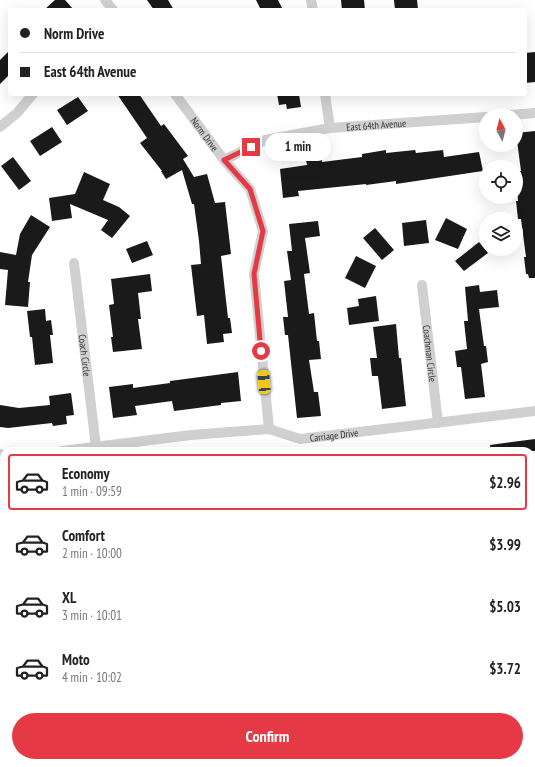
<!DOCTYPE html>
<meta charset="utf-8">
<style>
:root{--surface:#fff;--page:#f6f6f6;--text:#222;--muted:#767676;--line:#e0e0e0;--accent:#e63946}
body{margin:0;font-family:"PT Sans Narrow",sans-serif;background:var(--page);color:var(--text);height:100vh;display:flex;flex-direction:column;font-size:15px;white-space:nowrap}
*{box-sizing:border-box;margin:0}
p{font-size:13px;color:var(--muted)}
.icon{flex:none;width:22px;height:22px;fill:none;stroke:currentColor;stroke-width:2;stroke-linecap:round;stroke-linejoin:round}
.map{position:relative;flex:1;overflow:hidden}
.details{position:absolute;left:0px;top:447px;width:535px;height:320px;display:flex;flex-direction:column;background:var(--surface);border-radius:12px 12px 0 0;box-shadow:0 4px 16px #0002}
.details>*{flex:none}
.top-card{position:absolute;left:8px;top:8px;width:519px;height:88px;border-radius:4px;box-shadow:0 4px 16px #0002;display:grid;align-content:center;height:88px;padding:0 12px;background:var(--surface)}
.needle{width:26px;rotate:353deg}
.fabs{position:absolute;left:479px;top:108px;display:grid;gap:8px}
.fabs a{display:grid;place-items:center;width:44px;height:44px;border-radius:50%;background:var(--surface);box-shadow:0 4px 16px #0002;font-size:20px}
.end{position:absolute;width:18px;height:18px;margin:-9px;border:5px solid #e63946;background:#fff;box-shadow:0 0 0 2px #fff}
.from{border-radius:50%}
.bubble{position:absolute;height:28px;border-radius:14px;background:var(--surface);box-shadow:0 4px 16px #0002;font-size:13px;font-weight:600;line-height:28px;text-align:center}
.car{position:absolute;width:12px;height:24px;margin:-12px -6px;border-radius:5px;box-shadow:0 0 3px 1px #0007;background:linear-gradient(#f5c518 24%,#345 0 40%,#f5c518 0 76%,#345 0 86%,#f5c518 0)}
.top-card b{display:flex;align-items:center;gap:14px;height:38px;font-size:15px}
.top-card b+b{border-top:1px solid var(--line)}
.top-card i{width:10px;height:10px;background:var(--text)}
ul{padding:7px 0 0;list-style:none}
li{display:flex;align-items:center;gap:12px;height:56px;margin:0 8px 6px;padding:0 4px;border:2px solid transparent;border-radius:4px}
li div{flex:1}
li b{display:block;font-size:15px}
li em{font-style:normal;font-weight:600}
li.on{border-color:var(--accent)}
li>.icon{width:36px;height:36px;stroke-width:1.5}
.primary-button{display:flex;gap:8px;margin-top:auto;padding:8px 12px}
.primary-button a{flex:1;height:46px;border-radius:24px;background:var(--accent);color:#fff;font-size:16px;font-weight:600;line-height:46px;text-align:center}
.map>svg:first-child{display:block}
.green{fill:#e6ecdf}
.water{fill:#cfe2ee}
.building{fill:#1a1a1a}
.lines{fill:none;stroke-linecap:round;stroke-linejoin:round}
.street{stroke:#d0d0d0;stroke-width:10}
.route{stroke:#e63946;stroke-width:5}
.labels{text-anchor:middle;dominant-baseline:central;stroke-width:4;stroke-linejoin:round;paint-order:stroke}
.street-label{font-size:10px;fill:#333;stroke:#fff}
</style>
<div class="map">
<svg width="535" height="767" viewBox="0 0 535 767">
<rect width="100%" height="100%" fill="#fff"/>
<path class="green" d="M221,763H277V767H225Z"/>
<path class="water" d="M0,480H4V525L0,526Z"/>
<g class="building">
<path d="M55,0H65L74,10H44Z"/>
<path d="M147,0H168L174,10H154Z"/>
<path d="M256,0H278L283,10H261Z"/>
<path d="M341,0H364L365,10H342Z"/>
<path d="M394,0H417L418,9L395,10Z"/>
<path d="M10,50V74L0,84V60Z"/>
<path d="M535,52V82L525,83V53Z"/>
<path d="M117,94H139L161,126L164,124L188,156L183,159L194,177L207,174L215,203L225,202L231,254L221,256L228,318H230L232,333L223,334L224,342L207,344L204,315L197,316L191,265L201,264L199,241L194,204H192L182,170L166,179L161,171H162L140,143L147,138Z"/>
<path d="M277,94H299L301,107L287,109L286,104L279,105Z"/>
<path d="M78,97L88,111L67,125L57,110Z"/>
<path d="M52,127L62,142L40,156L30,141Z"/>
<path d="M535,131V278H529L528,274H526L524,257H526L521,219H518L516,201H518L516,171H521L516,133Z"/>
<path d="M386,150V153L415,150L416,153L443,150L444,157L479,152L483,171L396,184V181L366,185V184L298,191L299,196L283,198L280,169L307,165L306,160L322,158V162L362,157V154Z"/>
<path d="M13,157L31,181L19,190L1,166Z"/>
<path d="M84,172L110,184L103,200L119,207L130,216L112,238L101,230L108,220L70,204L72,218L52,221L49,198L75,194Z"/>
<path d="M31,215L50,227L32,255L28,282H30L28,307L5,305L8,270L0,269V252L16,255L20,234Z"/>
<path d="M446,218L467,229L458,249L435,240Z"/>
<path d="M426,220L429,243L404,246L402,223Z"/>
<path d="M318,221L320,236L305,238L310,273L304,274L309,314L314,313L317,341H319L321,359L309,360L314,392H318L321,416L297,418L288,335H285L283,317H288L284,281L291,280L287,251H292L289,224Z"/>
<path d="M375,228L394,250L382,260L363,238Z"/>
<path d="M147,241L153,255L132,263L126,249Z"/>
<path d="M479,242L488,253L464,271L455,261Z"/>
<path d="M356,256L376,266L365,288L345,278Z"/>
<path d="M150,274L152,291L138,293L141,319H138L142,349L113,352L111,337H113L109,305L114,304L111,279Z"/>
<path d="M479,285L480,292L497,290L499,307L479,309L484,346H486L488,362L481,364L485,397L465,399L461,367H457L455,351L467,349L464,321H468L465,287Z"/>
<path d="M376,296L379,321L349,325L347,308L359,306L358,299Z"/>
<path d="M45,309L46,321L51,320L53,335H50L53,363L35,365L32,337H30L27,311Z"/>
<path d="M396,324L399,358H401L406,406L382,409L378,376H372L370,358H377L373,327Z"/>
<path d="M238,372L241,401L221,403V405L174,411L172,401L135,406L137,415L113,418L109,387L133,384V388L170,383V381Z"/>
<path d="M71,393L74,415L66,416L67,424L53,426L52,423L8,428L0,427V405L19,408L50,405L49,396Z"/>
<path d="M535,439V451H491L490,445Z"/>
</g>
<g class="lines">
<g class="street">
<path d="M105,0L113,10"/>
<path d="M311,0L313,10"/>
<path id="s1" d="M175,94L224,160L250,189L263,231L254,274L269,429"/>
<path d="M325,94L330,128"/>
<path d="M510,115L535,113"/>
<path d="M0,127L17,113L33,94"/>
<path id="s2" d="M224,160L265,140L330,128L486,117"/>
<path id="s3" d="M74,263L96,447"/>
<path id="s4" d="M422,285L438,423"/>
<path id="s5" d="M62,451L191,435L269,429L300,439L535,411"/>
<path d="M0,454L4,455"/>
<path d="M531,577L535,576"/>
<path d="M0,645H4"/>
<path d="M531,706L535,744"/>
<path d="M150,763L151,767"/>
<path d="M363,763V767"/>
</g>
</g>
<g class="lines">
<path class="route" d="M251,147L224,160L250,189L263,231L254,274L261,351"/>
</g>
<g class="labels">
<g class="street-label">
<text stroke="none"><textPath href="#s2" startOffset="158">East 64th Avenue</textPath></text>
<text stroke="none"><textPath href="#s1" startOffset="50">Norm Drive</textPath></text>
<text stroke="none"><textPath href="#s4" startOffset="69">Coachman Circle</textPath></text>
<text stroke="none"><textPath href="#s3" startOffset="93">Coach Circle</textPath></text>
<text stroke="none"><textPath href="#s5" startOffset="275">Carriage Drive</textPath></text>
</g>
</g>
</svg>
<div class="fabs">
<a><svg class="needle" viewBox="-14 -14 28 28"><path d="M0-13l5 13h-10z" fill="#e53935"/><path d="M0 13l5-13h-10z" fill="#767676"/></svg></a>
<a><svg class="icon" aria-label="locate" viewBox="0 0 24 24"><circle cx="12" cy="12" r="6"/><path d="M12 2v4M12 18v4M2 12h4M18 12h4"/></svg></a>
<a><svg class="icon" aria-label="layers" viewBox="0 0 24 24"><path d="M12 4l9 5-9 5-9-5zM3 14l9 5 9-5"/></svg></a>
</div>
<i class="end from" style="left:261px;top:351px"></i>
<i class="end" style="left:251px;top:147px"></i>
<div class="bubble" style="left:265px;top:133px;width:66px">1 min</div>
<i class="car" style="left:264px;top:382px;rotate:355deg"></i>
<div class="top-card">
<b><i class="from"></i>Norm Drive</b>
<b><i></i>East 64th Avenue</b>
</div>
<section class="details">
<ul>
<li class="on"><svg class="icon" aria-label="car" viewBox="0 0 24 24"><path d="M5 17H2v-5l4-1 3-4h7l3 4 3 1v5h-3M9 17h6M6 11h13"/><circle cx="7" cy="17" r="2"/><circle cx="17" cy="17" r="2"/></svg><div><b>Economy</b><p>1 min · 09:59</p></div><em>$2.96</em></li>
<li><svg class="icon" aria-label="car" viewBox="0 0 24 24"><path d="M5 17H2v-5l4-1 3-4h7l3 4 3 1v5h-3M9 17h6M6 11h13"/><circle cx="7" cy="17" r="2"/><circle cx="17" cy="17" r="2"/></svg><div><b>Comfort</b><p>2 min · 10:00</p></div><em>$3.99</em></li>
<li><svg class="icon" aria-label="car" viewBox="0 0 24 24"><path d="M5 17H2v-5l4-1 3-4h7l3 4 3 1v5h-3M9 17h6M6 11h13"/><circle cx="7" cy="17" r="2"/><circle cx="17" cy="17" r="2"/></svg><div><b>XL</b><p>3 min · 10:01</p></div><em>$5.03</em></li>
<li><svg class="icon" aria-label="car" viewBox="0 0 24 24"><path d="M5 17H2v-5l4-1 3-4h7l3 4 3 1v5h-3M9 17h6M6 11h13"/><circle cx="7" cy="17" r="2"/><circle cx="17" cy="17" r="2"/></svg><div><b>Moto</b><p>4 min · 10:02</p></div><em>$3.72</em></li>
</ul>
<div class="primary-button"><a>Confirm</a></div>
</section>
</div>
